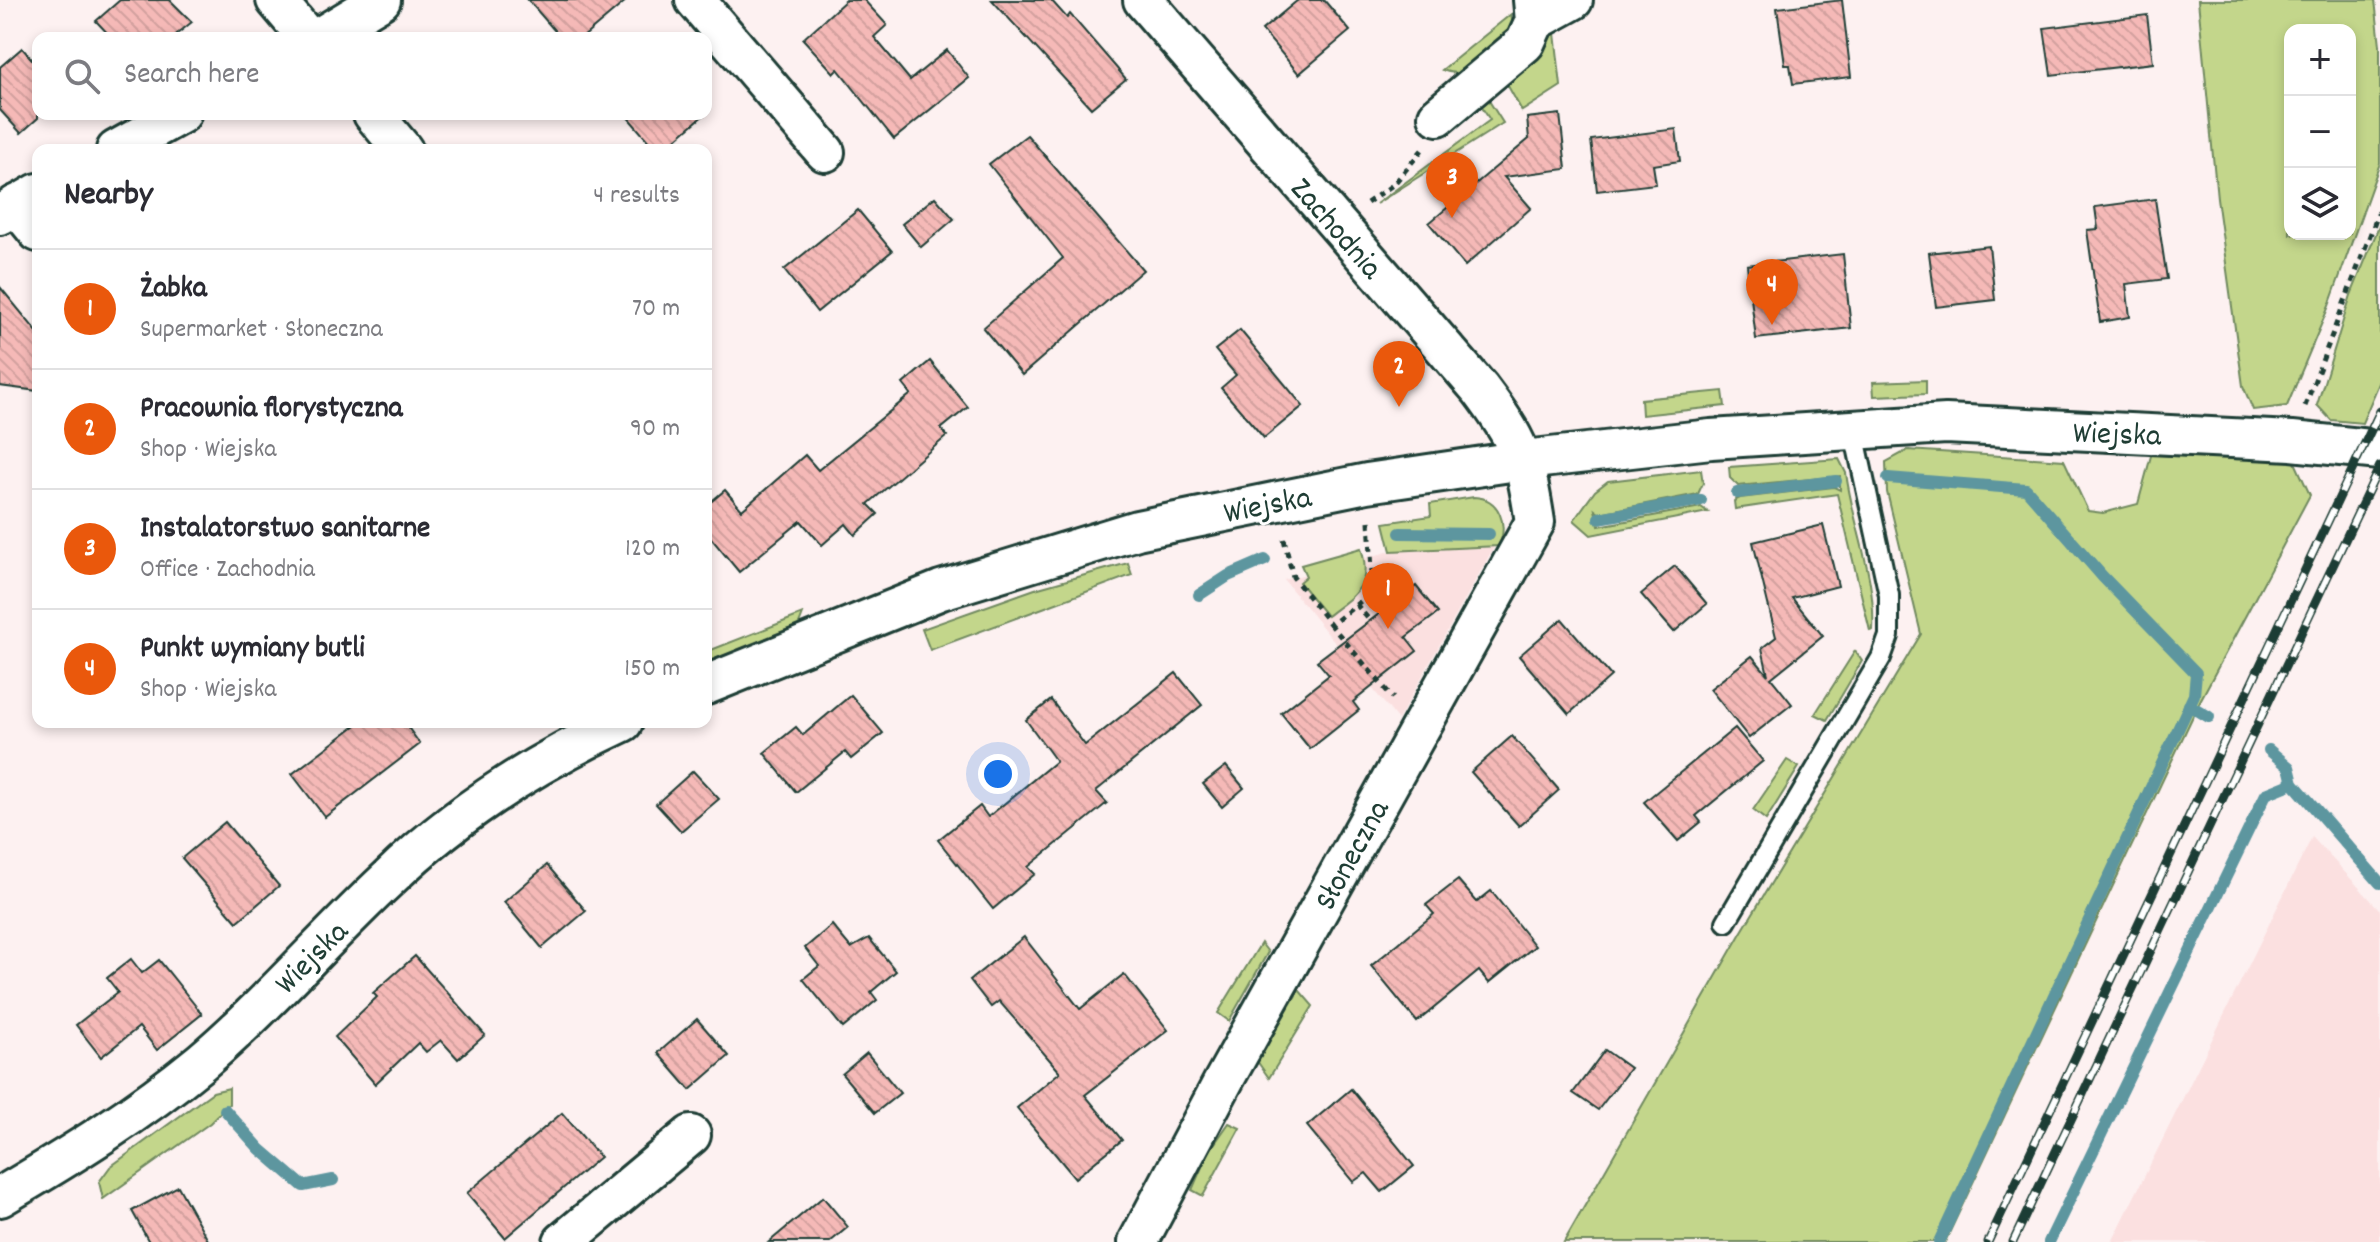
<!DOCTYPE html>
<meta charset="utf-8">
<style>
body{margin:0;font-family:Dekko,sans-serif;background:#f2f2f3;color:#2b2b33}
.controls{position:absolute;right:24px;top:24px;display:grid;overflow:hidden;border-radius:16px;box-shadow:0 4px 12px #0003}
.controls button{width:72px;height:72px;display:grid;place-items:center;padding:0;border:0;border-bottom:2px solid #e1e1e2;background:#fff;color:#2b2b33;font:40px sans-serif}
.you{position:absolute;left:998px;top:774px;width:28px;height:28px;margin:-20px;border:6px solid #fff;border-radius:50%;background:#1a73e8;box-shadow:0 0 0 12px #1a73e833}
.badge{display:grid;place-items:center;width:52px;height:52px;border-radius:50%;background:#ea580c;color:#fff;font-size:26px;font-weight:700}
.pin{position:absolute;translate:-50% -66px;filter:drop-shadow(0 2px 4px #0008)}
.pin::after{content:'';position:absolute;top:42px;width:28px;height:24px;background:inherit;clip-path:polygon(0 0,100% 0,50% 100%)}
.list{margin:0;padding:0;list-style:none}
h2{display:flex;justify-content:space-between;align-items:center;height:104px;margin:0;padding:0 32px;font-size:34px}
h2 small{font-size:26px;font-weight:400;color:#7c7c81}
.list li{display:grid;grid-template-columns:52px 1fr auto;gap:24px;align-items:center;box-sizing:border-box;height:120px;padding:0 32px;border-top:2px solid #e1e1e2}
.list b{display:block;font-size:30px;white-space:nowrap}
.list p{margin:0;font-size:26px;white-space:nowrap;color:#7c7c81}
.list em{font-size:26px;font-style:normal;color:#7c7c81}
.icon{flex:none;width:44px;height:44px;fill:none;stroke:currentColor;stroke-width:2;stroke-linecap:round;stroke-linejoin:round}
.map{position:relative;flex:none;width:2380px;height:1242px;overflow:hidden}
.search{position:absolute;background:#fff;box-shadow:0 4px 12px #0003;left:32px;top:32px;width:680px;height:88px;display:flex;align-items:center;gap:20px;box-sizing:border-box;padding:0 28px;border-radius:16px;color:#7c7c81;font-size:30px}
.panel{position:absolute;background:#fff;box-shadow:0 4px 12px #0003;left:32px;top:144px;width:680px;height:584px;border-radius:16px}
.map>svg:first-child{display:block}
.built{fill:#fbe0e0}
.green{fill:#c3d68b;stroke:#718a60;stroke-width:2;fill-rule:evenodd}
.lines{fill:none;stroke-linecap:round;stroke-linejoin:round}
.stream{stroke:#5d969f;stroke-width:12}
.building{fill:url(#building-back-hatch);stroke:#1f3d34;stroke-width:2}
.service-casing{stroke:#1f3d34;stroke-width:24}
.minor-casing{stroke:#1f3d34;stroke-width:44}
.path{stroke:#1f3d34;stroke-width:5;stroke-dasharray:6 6;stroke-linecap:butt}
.service{stroke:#fff;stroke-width:18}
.minor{stroke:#fff;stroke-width:38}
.rail-casing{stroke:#1f3d34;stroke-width:9}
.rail{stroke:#fff;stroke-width:6;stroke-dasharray:18;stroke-linecap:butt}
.labels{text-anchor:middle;stroke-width:6;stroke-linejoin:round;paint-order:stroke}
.street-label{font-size:32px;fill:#1f3d34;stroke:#fff}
</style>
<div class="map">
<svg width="2380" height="1242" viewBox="0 0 2380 1242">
<defs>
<pattern id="building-back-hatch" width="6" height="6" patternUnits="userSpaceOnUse" patternTransform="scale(2)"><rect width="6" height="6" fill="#f5b9b7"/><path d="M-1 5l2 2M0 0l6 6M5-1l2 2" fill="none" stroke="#d2a09e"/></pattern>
</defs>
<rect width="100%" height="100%" fill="#fdf1f1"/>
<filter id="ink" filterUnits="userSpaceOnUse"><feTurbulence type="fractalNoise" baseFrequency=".0125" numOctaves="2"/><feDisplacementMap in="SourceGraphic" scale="16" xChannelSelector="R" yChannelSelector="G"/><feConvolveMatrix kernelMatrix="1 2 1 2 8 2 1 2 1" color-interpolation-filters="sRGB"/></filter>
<g filter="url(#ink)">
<g class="built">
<polygon points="1494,547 1398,720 1284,580 1391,551"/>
<polygon points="2312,837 2380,910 2380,1242 2112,1242"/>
</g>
<g class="green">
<path d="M2198,0H2375L2380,45V163L2329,306L2287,406L2253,410L2243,386L2217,198ZM2290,30H2350V234H2290Z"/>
<path d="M1511,14L1515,36C1491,55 1472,82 1442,70Z"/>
<polygon points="1554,24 1561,86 1522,111 1504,79"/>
<polygon points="1486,96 1503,123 1376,204 1490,120 1479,103"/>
<polygon points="2380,224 2380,381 2362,423 2331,420 2317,405 2351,295"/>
<polygon points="1926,380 1926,394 1874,396 1873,382"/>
<polygon points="1723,391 1725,406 1642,415 1641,399"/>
<polygon points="1908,450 2064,460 2088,511 2103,513 2138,504 2152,452 2294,460 2310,495 2200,701 1945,1242 1564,1242 1741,933 1921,634 1887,492 1886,462"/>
<path d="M1839,459L1846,473C1853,526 1876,576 1873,630L1870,631L1837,494L1735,509L1734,501L1740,498L1834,487L1840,490V476L1738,486L1730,478L1729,467Z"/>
<polygon points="1701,470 1703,483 1698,494 1599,513 1595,510 1599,526 1701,507 1708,512 1591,535 1574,520 1595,491 1608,481"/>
<path d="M1474,497C1500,498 1508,524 1499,546L1391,551L1384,523L1431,516L1430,504Z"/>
<path d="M1361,548C1373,587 1355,594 1327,616L1299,582L1306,576L1301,565Z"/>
<polygon points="1128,563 1132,575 930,650 922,629 1035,589"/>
<polygon points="803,614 798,627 706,665 706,652"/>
<polygon points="1855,651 1862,661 1827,720 1815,714"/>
<polygon points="1787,760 1799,767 1766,820 1753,810"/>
<polygon points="1261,943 1268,952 1229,1021 1218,1013"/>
<polygon points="1299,990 1313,1006 1269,1078 1257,1061"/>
<polygon points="229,1088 229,1104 210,1123 103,1199 99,1182 110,1167 213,1092"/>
<polygon points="1229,1123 1240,1128 1203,1196 1192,1190 1208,1153"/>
</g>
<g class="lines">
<g class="stream">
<polyline points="1888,478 2026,489 2103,577 2196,673 2194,695 1939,1242"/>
<polyline points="1737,493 1836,481"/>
<polyline points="1599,518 1701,500"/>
<polyline points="1400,533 1489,534"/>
<polyline points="1199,595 1228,576 1265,560"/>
<polyline points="2189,705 2209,717"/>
<polyline points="2269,750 2289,767 2293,783 2380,883"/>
<polyline points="225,1110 260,1149 303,1186 333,1180"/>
<polyline points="2049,1242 2266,794 2293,783"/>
</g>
</g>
<g class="building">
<polygon points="120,0 170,0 192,22 172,38 112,38 96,21"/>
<polygon points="528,0 627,0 582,38 561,38"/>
<polygon points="846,0 864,0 887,25 874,37 910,80 947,50 969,78 894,139 838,69 834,73 803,39"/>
<polygon points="992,0 1051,0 1067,18 1070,14 1126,79 1091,108"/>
<polygon points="1298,0 1324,0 1350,31 1299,74 1262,30"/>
<polygon points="1842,0 1851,77 1793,84 1790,65 1785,65 1777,8"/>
<polygon points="2147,15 2153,63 2051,75 2044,28"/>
<polygon points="22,48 38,66 38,118 21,133 0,110 0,67"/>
<polygon points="625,114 705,114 663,150 656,150"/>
<polygon points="1560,114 1566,169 1504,177 1531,208 1465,266 1429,223 1529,139 1527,118"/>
<polygon points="1676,129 1680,161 1653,165 1656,184 1597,191 1591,140"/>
<polygon points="1027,135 1143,270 1022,375 983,328 1063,258 989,164"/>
<polygon points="935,197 954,219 921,247 902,224"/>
<polygon points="2155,199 2167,279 2126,284 2130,317 2100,322 2087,230 2098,229 2095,207"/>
<polygon points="858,210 892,251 817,312 784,270"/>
<polygon points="1989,246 1995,300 1936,307 1929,253"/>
<polygon points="1843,254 1851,328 1756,339 1747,265"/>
<polygon points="0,287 38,333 38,391 0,386"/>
<polygon points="1240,330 1303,406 1264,438 1221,388 1236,375 1215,350"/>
<polygon points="930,361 968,407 941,429 947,436 868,504 878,514 855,535 846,524 822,545 801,521 739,572 706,532 706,506 725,490 742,510 805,455 818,470 911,394 903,384"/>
<polygon points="1823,525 1838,586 1792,598 1823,636 1771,678 1792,704 1749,738 1710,689 1752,656 1768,675 1762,648 1776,637 1753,542"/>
<polygon points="1675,566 1707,604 1674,632 1641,594"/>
<polygon points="1416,586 1438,613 1406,637 1417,651 1353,702 1359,710 1310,749 1281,713 1329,675 1317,661"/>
<polygon points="1562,619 1611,676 1569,714 1519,656"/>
<polygon points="1176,673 1202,705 1096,791 1107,803 1028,867 1035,874 993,909 938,840 980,806 988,817 1056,761 1026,720 1051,700 1085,745"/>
<polygon points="851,695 883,733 851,759 845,752 796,792 764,753 796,727 803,735"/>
<polygon points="360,722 404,722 420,744 325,817 292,774"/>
<polygon points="1735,728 1763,761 1696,816 1701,822 1678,841 1644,802"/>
<polygon points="1512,736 1559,790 1519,826 1471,772"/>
<polygon points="1226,766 1244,788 1222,807 1203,784"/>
<polygon points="693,771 719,799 681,831 656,804"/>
<polygon points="225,822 279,886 237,922 182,858"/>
<polygon points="547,865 586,911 542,948 504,902"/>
<polygon points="1458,880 1477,902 1491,891 1535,946 1489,983 1479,971 1417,1022 1371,966 1434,914 1426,905"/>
<polygon points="832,925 851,948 869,938 896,971 871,992 877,1000 843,1028 803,979 819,966 805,948"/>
<polygon points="1024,937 1080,1009 1124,974 1168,1030 1085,1095 1122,1140 1075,1178 1017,1108 1060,1072 999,1001 991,1007 970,980"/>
<polygon points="415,956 485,1035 458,1059 441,1040 426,1052 418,1043 375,1084 335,1037 377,997 373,993"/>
<polygon points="131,959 142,973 159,960 202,1014 157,1050 139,1027 101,1057 76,1025 118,992 107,978"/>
<polygon points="697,1019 729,1056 690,1090 658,1053"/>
<polygon points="1605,1050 1630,1068 1598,1110 1573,1093"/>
<polygon points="867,1053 900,1093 875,1113 842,1074"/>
<polygon points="1351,1089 1414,1166 1382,1192 1366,1173 1353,1182 1307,1126"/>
<polygon points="562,1113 600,1157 505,1238 467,1193"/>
<polygon points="178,1186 209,1242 149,1242 132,1211"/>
<polygon points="823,1197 848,1227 830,1242 769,1242"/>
</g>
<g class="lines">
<defs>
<polyline id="service" points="1726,922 1881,658 1889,636 1889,595 1853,428"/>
<g id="minor">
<polyline points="276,0 308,38"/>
<polyline points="695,0 825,152"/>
<polyline points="1535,21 1573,0"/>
<polyline points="318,38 381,0"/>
<polyline points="373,114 403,150"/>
<polyline points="1438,116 1525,43 1535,21 1533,0"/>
<polyline points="116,150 181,114"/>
<polyline points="16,205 38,232"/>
<polyline points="0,215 38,193"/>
<polyline points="706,685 941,590 1137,530 1367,483 1524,460 1711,439 1946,424 2292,441 2380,450"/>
<path d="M0,1197C70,1156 138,1114 201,1062C267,1006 324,939 387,880C456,813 536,762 623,722"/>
<polyline points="563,1242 691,1135"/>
<path d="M1138,1242L1224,1080L1535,522C1525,457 1520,442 1480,389L1143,0"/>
</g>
</defs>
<use href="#service" class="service-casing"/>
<use href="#minor" class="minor-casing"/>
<g class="path">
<polyline points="1367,203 1394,184 1422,150"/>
<polyline points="2305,406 2380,209"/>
<polyline points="1369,521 1372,570 1367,596 1331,625 1393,698"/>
<polyline points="1284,539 1293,577 1331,625"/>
<polyline points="1356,604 1370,621"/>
</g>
<use href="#service" class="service"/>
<use href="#minor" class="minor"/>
<defs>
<g id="rail">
<polyline points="1988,1242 2380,411"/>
<polyline points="2013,1242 2380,466"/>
</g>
</defs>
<use href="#rail" class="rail-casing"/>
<use href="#rail" class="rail"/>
</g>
</g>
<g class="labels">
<g class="street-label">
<text transform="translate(1338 227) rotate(49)" y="11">Zachodnia</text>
<text transform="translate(2117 432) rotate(2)" y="11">Wiejska</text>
<text transform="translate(1267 503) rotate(-11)" y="11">Wiejska</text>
<text transform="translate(1350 854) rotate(-61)" y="11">Słoneczna</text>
<text transform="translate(310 956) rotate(-45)" y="11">Wiejska</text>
</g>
</g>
</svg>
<div class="controls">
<button>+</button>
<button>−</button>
<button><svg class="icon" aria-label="layers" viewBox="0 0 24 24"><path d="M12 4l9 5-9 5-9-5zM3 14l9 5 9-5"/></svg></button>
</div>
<div class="you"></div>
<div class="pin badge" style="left:1388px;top:629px">1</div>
<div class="pin badge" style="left:1399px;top:407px">2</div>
<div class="pin badge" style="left:1452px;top:218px">3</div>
<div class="pin badge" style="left:1772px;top:325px">4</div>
<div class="search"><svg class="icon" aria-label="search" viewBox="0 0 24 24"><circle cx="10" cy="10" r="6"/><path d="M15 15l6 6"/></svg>Search here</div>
<section class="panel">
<h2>Nearby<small>4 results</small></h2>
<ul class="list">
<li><span class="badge">1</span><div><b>Żabka</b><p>Supermarket · Słoneczna</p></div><em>70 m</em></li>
<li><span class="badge">2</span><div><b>Pracownia florystyczna</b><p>Shop · Wiejska</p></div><em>90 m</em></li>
<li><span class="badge">3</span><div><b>Instalatorstwo sanitarne</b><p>Office · Zachodnia</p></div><em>120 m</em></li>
<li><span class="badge">4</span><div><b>Punkt wymiany butli</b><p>Shop · Wiejska</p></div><em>150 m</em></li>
</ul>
</section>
</div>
